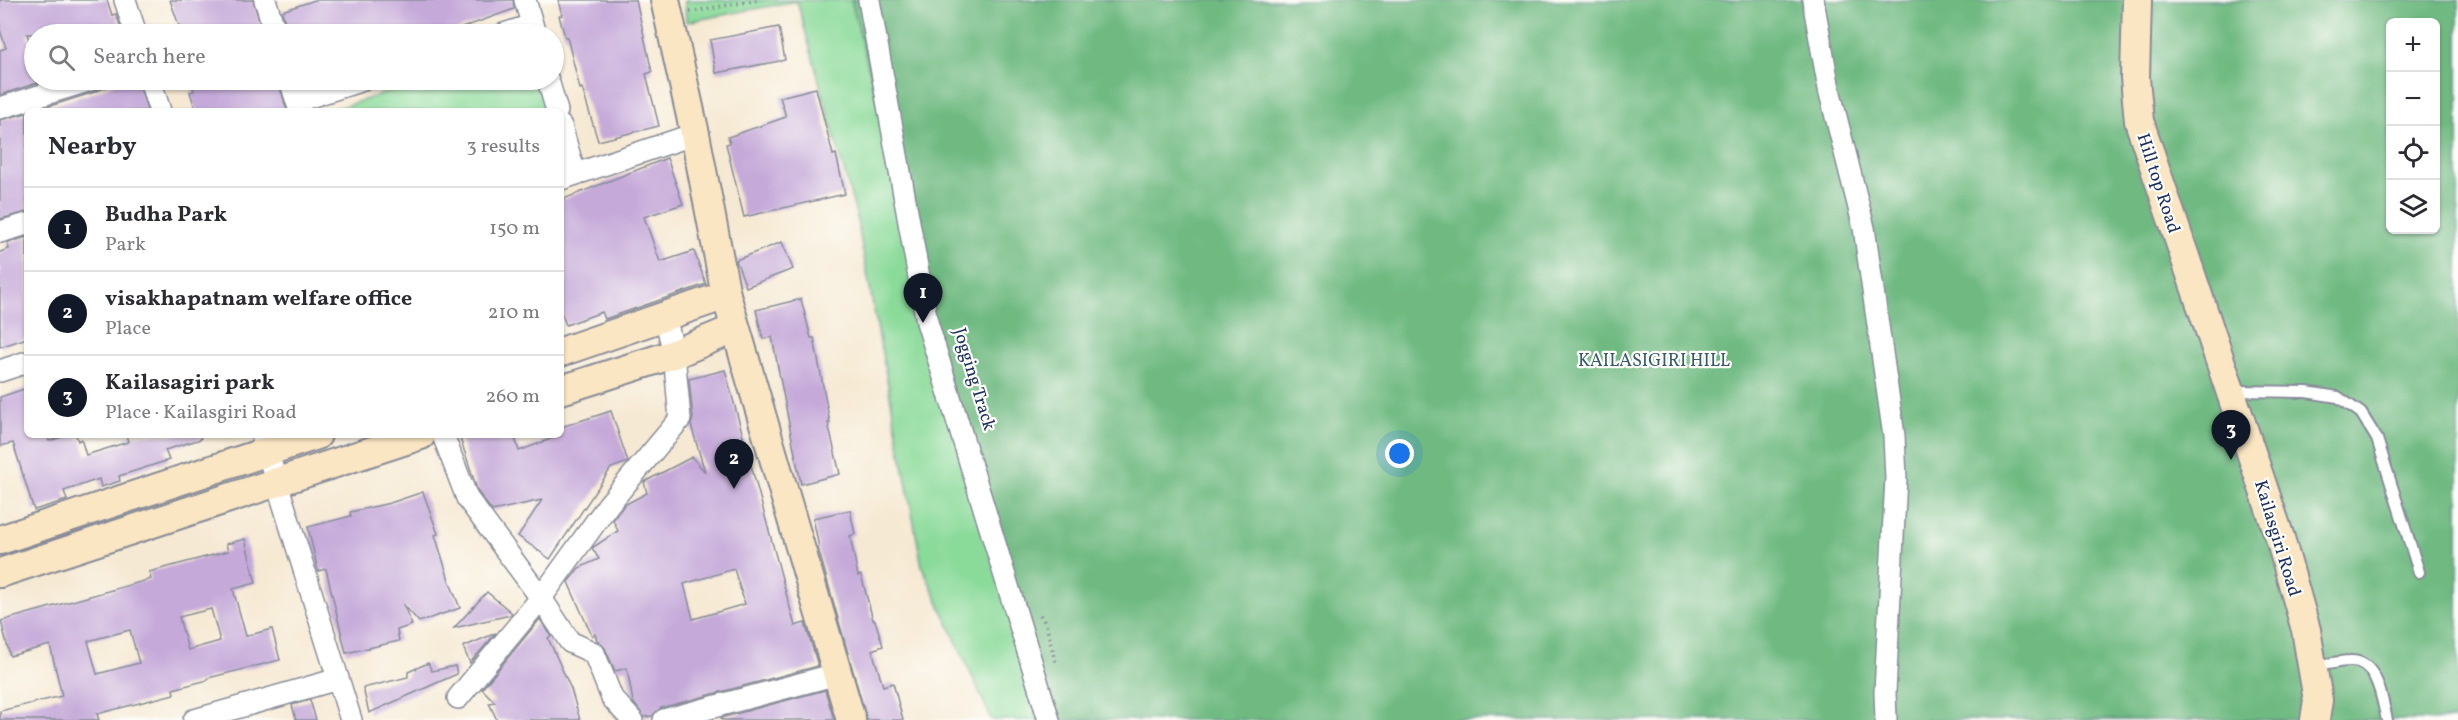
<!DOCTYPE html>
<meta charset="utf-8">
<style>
body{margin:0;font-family:Vollkorn,serif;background:#f2f2f3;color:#2b2b33}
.controls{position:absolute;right:18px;top:18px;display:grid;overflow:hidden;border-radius:9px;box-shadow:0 2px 4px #0004}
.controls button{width:54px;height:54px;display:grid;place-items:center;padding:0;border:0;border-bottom:2px solid #e1e1e2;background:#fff;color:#2b2b33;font:30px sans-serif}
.you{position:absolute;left:1400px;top:454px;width:21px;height:21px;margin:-15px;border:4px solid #fff;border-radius:50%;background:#1a73e8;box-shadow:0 0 0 9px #1a73e833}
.badge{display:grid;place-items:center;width:39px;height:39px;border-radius:50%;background:#111827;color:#fff;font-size:20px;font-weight:700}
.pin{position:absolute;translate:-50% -50px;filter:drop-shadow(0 2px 3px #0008)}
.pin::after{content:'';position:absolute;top:32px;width:21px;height:18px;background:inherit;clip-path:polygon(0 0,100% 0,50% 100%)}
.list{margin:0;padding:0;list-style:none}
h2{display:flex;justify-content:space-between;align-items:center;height:78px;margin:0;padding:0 24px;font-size:26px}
h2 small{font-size:20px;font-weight:400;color:#7c7c81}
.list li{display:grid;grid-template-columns:39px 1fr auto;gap:18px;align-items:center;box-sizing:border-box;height:84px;padding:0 24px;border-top:2px solid #e1e1e2}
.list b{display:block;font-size:22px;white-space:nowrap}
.list p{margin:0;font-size:20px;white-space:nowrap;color:#7c7c81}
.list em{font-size:20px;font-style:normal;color:#7c7c81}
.icon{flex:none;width:33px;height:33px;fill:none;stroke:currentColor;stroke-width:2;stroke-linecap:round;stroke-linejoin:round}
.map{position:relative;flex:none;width:2458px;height:720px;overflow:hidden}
.search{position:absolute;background:#fff;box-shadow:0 2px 4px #0004;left:24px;top:24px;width:540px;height:66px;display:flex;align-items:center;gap:15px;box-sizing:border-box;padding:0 21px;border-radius:33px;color:#7c7c81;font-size:22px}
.panel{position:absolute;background:#fff;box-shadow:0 2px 4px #0004;left:24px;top:108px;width:540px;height:330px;border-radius:9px}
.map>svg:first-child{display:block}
.green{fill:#8ada9a;stroke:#52847c;stroke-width:1.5}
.forest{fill:#6fba82;stroke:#457470;stroke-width:1.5;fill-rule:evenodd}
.building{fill:#c4a9d9;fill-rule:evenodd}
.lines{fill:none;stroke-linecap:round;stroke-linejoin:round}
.lane-casing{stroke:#888c98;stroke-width:14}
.street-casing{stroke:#888c98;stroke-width:24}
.secondary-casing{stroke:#888c98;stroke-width:32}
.path{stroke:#888c98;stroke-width:4;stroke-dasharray:1.5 4.5;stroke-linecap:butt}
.lane{stroke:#fff;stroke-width:10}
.street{stroke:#fff;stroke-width:21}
.secondary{stroke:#fbe6c3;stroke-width:28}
.labels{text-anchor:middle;stroke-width:4.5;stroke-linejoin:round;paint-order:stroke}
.street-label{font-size:18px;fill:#1b2f5e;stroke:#fdfcf7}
.park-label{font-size:18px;fill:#375a6d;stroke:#fdfcf7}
</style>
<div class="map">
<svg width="2458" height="720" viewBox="0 0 2458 720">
<rect width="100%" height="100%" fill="#fdfcf7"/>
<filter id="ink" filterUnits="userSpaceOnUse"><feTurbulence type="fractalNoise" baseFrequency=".0167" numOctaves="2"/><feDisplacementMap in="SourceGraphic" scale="12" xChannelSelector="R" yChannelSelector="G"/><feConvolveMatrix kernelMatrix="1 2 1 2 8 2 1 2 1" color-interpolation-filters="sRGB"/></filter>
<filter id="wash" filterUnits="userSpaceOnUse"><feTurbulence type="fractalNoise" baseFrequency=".008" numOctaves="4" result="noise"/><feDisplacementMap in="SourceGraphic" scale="24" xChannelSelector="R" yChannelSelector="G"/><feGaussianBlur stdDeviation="1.35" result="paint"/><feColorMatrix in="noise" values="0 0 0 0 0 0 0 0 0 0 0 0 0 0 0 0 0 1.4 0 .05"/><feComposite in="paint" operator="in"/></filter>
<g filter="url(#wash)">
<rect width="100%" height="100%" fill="#f6e9d3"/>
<g class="green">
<polygon points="685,0 1040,0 1088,720 992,720 922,566 856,214 797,1 686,22"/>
<polygon points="426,80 541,80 551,111 329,111"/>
</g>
<path class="forest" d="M851,0H2458V720H1037ZM2390,22H2436V230H2390Z"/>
<g id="blocks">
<g class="building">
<polygon points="0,0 107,0 112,15 116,14 123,34 27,34 34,56 34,80 43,81 0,95 0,50 6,48 0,30"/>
<polygon points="170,0 253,0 263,34 182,34"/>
<polygon points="315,0 513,0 514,9 445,34 288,34 282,11"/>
<polygon points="558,0 636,0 652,72 646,74 659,126 598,141 582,88 580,89 567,37 565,37 559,16 562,15"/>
<polygon points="779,27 785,60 716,73 710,40"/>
<polygon points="112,80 138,80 147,111 34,111 95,92 114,84"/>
<polygon points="191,80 278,80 287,111 196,111 190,92 194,91"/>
<polygon points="816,88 833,155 836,154 845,194 744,217 726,144 730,143 728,137 786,117 780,97"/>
<polygon points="27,113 27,212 0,219 0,120"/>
<polygon points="667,158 683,204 644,217 660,262 694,251 706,284 605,319 602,312 566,325 561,312 561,200"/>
<polygon points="27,237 27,338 0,347 0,252 9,249 7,243"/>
<polygon points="782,242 793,269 746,287 736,260"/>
<polygon points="801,299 811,338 814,338 830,423 828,423 840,474 801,484 772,337 763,339 756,310"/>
<path d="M725,370L795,626L805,623L818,666L661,708L652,716L644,717L633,702L627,668L615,671L605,648L597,640L595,634L592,636L568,582L579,568L599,559L592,548L618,531L613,520L624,505L647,493L644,482L692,457L705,472L691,425L693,418L689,379ZM734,569L745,604L693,619L684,584Z"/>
<polygon points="27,388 27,435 47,435 49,441 68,435 76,435 78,441 81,439 86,455 128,442 126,435 200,435 201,439 165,450 169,460 119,476 120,481 101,487 99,479 64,491 67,500 34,510 13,443 0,446 0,397"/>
<polygon points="611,411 628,462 611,468 550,559 518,536 542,500 492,511 478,492 459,435 514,435 519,451 561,435 561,427"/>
<polygon points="423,492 438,534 435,535 449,580 460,608 419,622 403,604 412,625 397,630 399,641 346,653 326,569 318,571 308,527 351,516 350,512 390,503"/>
<polygon points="850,510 855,534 850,536 858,576 861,575 873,620 875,620 883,646 872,650 883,686 893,683 903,720 867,720 818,548 819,547 813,518"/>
<path d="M245,539L256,583L233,589L246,636L272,629L280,660L208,678V680L173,689L174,694L97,714L99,720H0V711L62,696L50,645L10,656L1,621L151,579L149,572L228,551L226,544ZM211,609L220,641L188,650L179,617ZM130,630L139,663L97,674L88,641Z"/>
<polygon points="487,592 512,613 510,615 454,628"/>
<polygon points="540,619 551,636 548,638 571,689 580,720 497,720 489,703 495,702 482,689"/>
<polygon points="496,633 470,663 463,647"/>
<polygon points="428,663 432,671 455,666 457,674 369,713 363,688 408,677 408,672"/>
<polygon points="825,690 834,720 722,720 721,718"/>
<polygon points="310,700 316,720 296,720 292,705"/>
</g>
</g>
</g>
<g filter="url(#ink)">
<use href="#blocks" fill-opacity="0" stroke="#888c98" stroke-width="1.5"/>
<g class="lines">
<defs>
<g id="lane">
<polyline points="2233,391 2306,392 2338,397 2361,413 2377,439 2419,572"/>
<path d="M2312,667C2325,665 2338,661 2350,661C2378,660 2382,700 2387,720"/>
</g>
<g id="street">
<polyline points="125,0 136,34"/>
<polyline points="265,0 276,34"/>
<polyline points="525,0 535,34"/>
<polyline points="869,0 927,322 1049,720"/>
<polyline points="1813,0 1829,89 1864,228 1894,436 1896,478 1885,692 1886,720"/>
<polyline points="504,34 532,25"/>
<polyline points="150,80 160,111"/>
<polyline points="290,80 300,111"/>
<polyline points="548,80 557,111"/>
<polyline points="297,101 363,80"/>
<polyline points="0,108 91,80"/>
<polyline points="561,126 575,174"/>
<polyline points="561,179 695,134"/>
<polyline points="0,232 27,224"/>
<polyline points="0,371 27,362"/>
<polyline points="262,435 351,720"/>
<polyline points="443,435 467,498 541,598 570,642 594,653 612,698 632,720"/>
<polyline points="458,698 541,598 608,505 680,419 674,354 665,316"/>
<polyline points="194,720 338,679"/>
<polyline points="664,720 837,674"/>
</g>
<g id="secondary">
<polyline points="665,0 695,134 726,295 851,720"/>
<polyline points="2137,0 2135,78 2139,121 2280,538 2306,630 2318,700 2315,720"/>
<polyline points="561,352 726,295"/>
<polyline points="561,390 674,354 734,329"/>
<polyline points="0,540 317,435"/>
<polyline points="0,573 421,435"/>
</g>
</defs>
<use href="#lane" class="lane-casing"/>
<use href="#street" class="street-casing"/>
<use href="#secondary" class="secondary-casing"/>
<g class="path">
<polyline points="690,12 757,0"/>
<polyline points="1040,615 1046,624 1056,664"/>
</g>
<use href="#lane" class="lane"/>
<use href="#street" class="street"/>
<use href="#secondary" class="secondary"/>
</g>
</g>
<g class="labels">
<g class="street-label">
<text transform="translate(2159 183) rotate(72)" y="6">Hill top Road</text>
<text transform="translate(975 379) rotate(73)" y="6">Jogging Track</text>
<text transform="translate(2278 538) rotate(73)" y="6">Kailasgiri Road</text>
</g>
<g class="park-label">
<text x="1654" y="366">KAILASIGIRI HILL</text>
</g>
</g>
</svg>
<div class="controls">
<button>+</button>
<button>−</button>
<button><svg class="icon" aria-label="locate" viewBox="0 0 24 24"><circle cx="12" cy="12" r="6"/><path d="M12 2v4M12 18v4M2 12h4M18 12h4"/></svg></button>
<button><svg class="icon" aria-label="layers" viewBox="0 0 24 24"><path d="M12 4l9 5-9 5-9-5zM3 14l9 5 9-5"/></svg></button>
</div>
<div class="you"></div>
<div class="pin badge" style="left:923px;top:323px">1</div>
<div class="pin badge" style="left:734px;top:489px">2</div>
<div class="pin badge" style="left:2231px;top:460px">3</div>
<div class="search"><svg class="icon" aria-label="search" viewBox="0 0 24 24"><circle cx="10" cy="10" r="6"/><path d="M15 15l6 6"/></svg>Search here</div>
<section class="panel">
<h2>Nearby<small>3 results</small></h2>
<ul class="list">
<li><span class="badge">1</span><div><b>Budha Park</b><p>Park</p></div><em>150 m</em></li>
<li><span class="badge">2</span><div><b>visakhapatnam welfare office</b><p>Place</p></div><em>210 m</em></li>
<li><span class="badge">3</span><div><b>Kailasagiri park</b><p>Place · Kailasgiri Road</p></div><em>260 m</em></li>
</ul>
</section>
</div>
